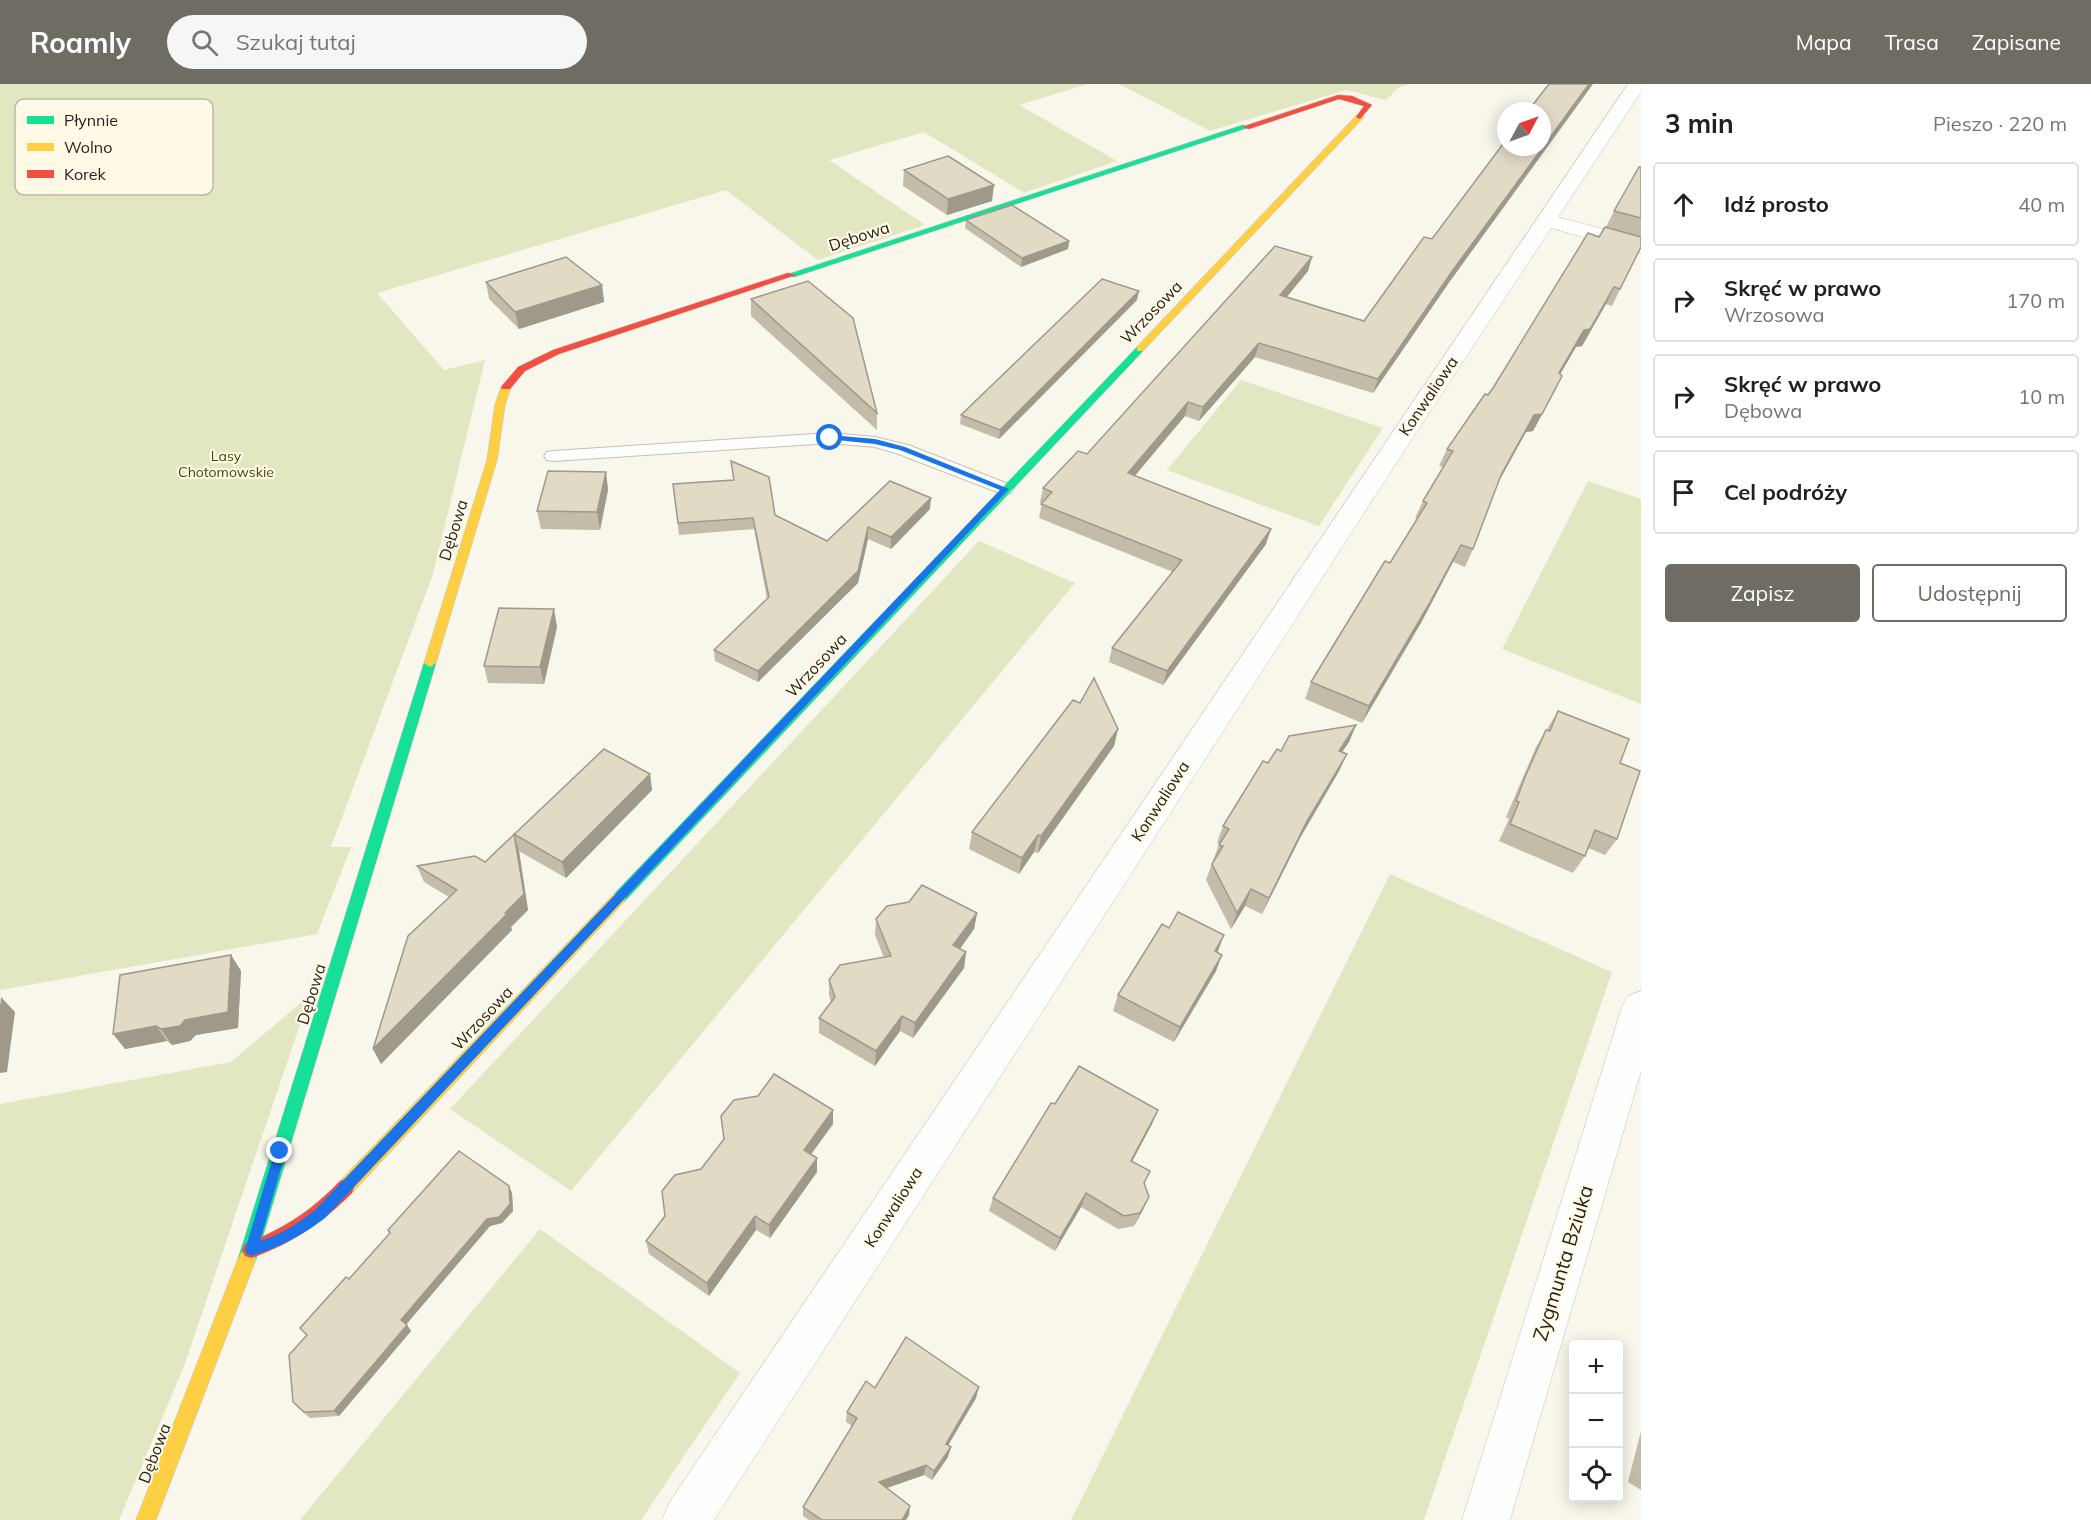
<!DOCTYPE html>
<html lang="pl">
<meta charset="utf-8">
<style>
body{margin:0;font-family:Mulish,sans-serif;background:#f6f6f6;color:#202124}
.controls{position:absolute;right:18px;bottom:18px;display:grid;overflow:hidden;border-radius:6px;box-shadow:0 3px 15px #0003}
.controls button{width:54px;height:54px;display:grid;place-items:center;padding:0;border:0;border-bottom:2px solid #e0e0e0;background:#fff;color:#202124;font:30px sans-serif}
.compass{position:absolute;left:1497px;top:18px;width:54px;height:54px;border-radius:50%;background:#fff;box-shadow:0 3px 15px #0003;rotate:49deg}
.stop{position:absolute;width:18px;height:18px;margin:-14px;border:4px solid #1a73e8;border-radius:50%;background:#fff}
.stop.end{background:#1a73e8;border-color:#fff;box-shadow:0 2px 6px #0008}
.list{margin:0;padding:0;list-style:none}
h2{display:flex;justify-content:space-between;align-items:center;height:78px;margin:0;padding:0 24px;font-size:26px}
h2 small{font-size:20px;font-weight:400;color:#757577}
.list li{display:grid;grid-template-columns:39px 1fr auto;gap:18px;align-items:center;box-sizing:border-box;height:84px;margin:0 12px 12px;padding:0 12px;border:2px solid #e0e0e0;border-radius:6px}
.list b{display:block;font-size:22px;white-space:nowrap}
.list p{margin:0;font-size:20px;white-space:nowrap;color:#757577}
.list em{font-size:20px;font-style:normal;color:#757577}
.actions{display:flex;gap:12px;padding:18px 24px}
.actions a{flex:1;padding:14px 0;border:2px solid #6f6c63;border-radius:6px;text-align:center;font-size:21px;color:#6f6c63}
.actions .main{background:#6f6c63;color:#fff}
.icon{flex:none;width:33px;height:33px;fill:none;stroke:currentColor;stroke-width:2;stroke-linecap:round;stroke-linejoin:round}
.map{position:relative;flex:none;width:1641px;height:1436px;overflow:hidden}
header{display:flex;align-items:center;gap:36px;box-sizing:border-box;height:84px;padding:0 30px;background:#6f6c63;color:#fff}
header strong{font-size:28px}
nav{display:flex;gap:33px;margin-inline-start:auto;font-size:21px}
.search{width:420px;height:54px;background:#f6f6f6;display:flex;align-items:center;gap:15px;box-sizing:border-box;padding:0 21px;border-radius:33px;color:#757577;font-size:22px}
main{display:flex}
aside{flex:1;background:#fff}
.map>svg:first-child{display:block}
.green{fill:#e2e7c1}
.lines{fill:none;stroke-linecap:round;stroke-linejoin:round}
.lane-casing{stroke:#c3c0b7;stroke-width:2}
.street-casing{stroke:#c3c0b7;stroke-width:1}
.fast-casing{stroke:#c3c0b7;stroke-width:1}
.slow-casing{stroke:#c3c0b7;stroke-width:1}
.jam-casing{stroke:#c3c0b7;stroke-width:1}
.lane{fill:#fefefc;fill-rule:evenodd}
.street{fill:#fefefc;fill-rule:evenodd}
.fast{fill:#16e098;fill-rule:evenodd}
.slow{fill:#ffcf43;fill-rule:evenodd}
.jam{fill:#f24e42;fill-rule:evenodd}
.wall{fill:#c2bca9}
.shaded-wall{fill:#9e998a}
.building{fill:#e1dbc5;stroke:#9e998a;stroke-width:1.5}
.route{fill:#1a73e8}
.labels{text-anchor:middle;stroke-width:4.5;stroke-linejoin:round;paint-order:stroke}
.far-park-label{font-size:14px;fill:#424903;stroke:#fff9e6}
.street-label{font-size:16px;fill:#242119;stroke:#fff9e6}
.near-street-label{font-size:20px;fill:#242119;stroke:#fff9e6}
.key{fill:#fff9e6;stroke:#bdb8a8;stroke-width:1.5}
.key-label{font-size:16px;fill:#242119}
</style>
<header>
<strong>Roamly</strong>
<div class="search"><svg class="icon" aria-label="search" viewBox="0 0 24 24"><circle cx="10" cy="10" r="6"/><path d="M15 15l6 6"/></svg>Szukaj tutaj</div>
<nav><a>Mapa</a><a>Trasa</a><a>Zapisane</a></nav>
</header>
<main>
<div class="map">
<svg width="1641" height="1436" viewBox="0 0 1641 1436">
<rect width="100%" height="100%" fill="#f9f6ec"/>
<g class="green">
<polygon points="0,0 1088,0 1019,21 1117,77 1024,109 924,48 829,76 925,141 818,176 726,106 377,209 444,286 485,276 433,490 331,763 351,763 317,850 0,906"/>
<polygon points="1119,0 1410,0 1399,3 1386,16 1346,6 1210,47"/>
<polygon points="1241,296 1383,344 1319,442 1167,386"/>
<polygon points="1588,397 1641,415 1641,620 1502,565"/>
<polygon points="979,457 1075,499 571,1107 450,1025"/>
<polygon points="1390,790 1612,888 1424,1436 1071,1436"/>
<polygon points="310,911 184,1282 119,1436 0,1436 0,1020 231,978"/>
<polygon points="540,1145 740,1289 641,1436 300,1436"/>
</g>
<g class="lines">
<defs>
<polygon id="lane" points="830,349 875,353 908,361 1011,401 1014,405 1011,409 1005,411 896,369 875,363 830,359 553,377 547,376 544,372 547,368 553,367"/>
<g id="street">
<polygon points="1628,0 1641,0 1641,8 1558,133 1641,155 1641,169 1551,144 1397,378 714,1436 662,1436 669,1419"/>
<polygon points="1641,907 1641,987 1510,1436 1462,1436 1622,923 1628,912"/>
</g>
<g id="fast">
<polygon points="1243,41 1250,43 794,193 786,191"/>
<polygon points="1140,262 1143,263 1143,267 624,818 619,820 614,818 612,814 614,810 1137,263"/>
<polygon points="430,575 436,579 256,1175 253,1181 247,1184 241,1181 238,1175 424,579"/>
</g>
<g id="slow">
<polygon points="1357,31 1364,33 1143,267 1137,267 1137,263"/>
<polygon points="506,300 511,303 505,321 497,376 436,579 430,583 424,579 487,376 495,321 501,303"/>
<polygon points="619,808 624,810 626,814 624,818 352,1109 346,1111 340,1109 338,1103 340,1097 614,810"/>
<polygon points="247,1166 253,1169 256,1175 156,1436 136,1436 238,1175 241,1169"/>
</g>
<g id="jam">
<polygon points="1338,11 1352,12 1372,21 1360,35 1356,33 1364,22 1339,15 1249,45 1242,43"/>
<polygon points="788,189 796,191 559,270 525,287 510,305 502,305 501,303 518,283 553,266"/>
<path d="M346,1095L352,1097L354,1103L352,1109C322,1139 291,1160 251,1174L245,1172L242,1166L245,1160C285,1144 310,1128 340,1097Z"/>
</g>
</defs>
<use href="#lane" class="lane-casing"/>
<use href="#street" class="street-casing"/>
<use href="#fast" class="fast-casing"/>
<use href="#slow" class="slow-casing"/>
<use href="#jam" class="jam-casing"/>
<use href="#lane" class="lane"/>
<use href="#street" class="street"/>
<use href="#fast" class="fast"/>
<use href="#slow" class="slow"/>
<use href="#jam" class="jam"/>
</g>
<g class="wall">
<polygon points="1641,83 1641,163 1612,222 1606,220 1582,262 1576,263 1560,290 1562,292 1554,309 1533,347 1526,348 1498,399 1473,465 1465,483 1453,478 1422,537 1362,639 1305,615 1311,598 1390,479 1417,435 1415,434 1423,417 1443,383 1439,382 1447,365 1488,311 1606,143 1614,127"/>
<polygon points="904,86 992,117 947,131 903,102"/>
<polygon points="966,136 1069,157 1068,165 1021,183 965,144"/>
<polygon points="1312,173 1308,187 1286,213 1364,237 1448,200 1373,309 1255,273 1199,337 1185,332 1135,392 1266,460 1163,601 1109,578 1112,564 1173,488 1039,434 1042,419 1040,418 1043,404 1087,370"/>
<polygon points="486,198 602,201 604,218 519,245 489,215"/>
<polygon points="751,215 877,329 877,346 751,232"/>
<polygon points="1137,216 999,355 960,340 961,331"/>
<polygon points="731,377 775,431 827,457 930,425 891,465 868,455 858,499 758,598 715,577 714,566 767,515 754,445 679,451 673,400 733,396"/>
<polygon points="606,388 608,406 600,446 541,445 537,427"/>
<polygon points="557,543 544,600 488,599 484,582"/>
<polygon points="1558,627 1620,679 1617,755 1605,771 1588,764 1585,772 1573,789 1499,757 1509,735 1506,733 1536,663"/>
<polygon points="1356,641 1349,658 1342,668 1347,670 1339,687 1300,754 1262,830 1245,822 1231,845 1206,796 1219,760 1217,759 1223,742 1268,679 1281,667"/>
<polygon points="1118,645 1114,662 1038,769 1034,768 1019,790 969,765 972,748"/>
<polygon points="604,665 650,690 652,706 566,794 519,767 528,826 511,843 512,846 381,980 373,965 449,813 424,798 417,782 485,778"/>
<polygon points="977,829 974,845 960,865 966,868 964,884 913,954 900,947 875,982 819,949 819,934 831,918 829,911 829,896 884,874 875,851 876,835"/>
<polygon points="1217,868 1216,887 1174,958 1113,927 1118,911"/>
<polygon points="231,871 241,887 238,944 196,951 190,957 172,961 167,957 125,965"/>
<polygon points="833,1026 833,1040 811,1070 817,1088 770,1154 756,1146 709,1212 649,1170 646,1157 701,1085"/>
<polygon points="1152,1040 1132,1077 1145,1100 1149,1113 1134,1142 1118,1145 1081,1123 1055,1167 989,1127 993,1114"/>
<polygon points="512,1109 513,1127 502,1139 490,1142 406,1240 411,1247 339,1332 310,1334 298,1324 293,1318 307,1251 300,1244 349,1195"/>
<polygon points="875,1304 976,1314 948,1361 948,1373 932,1396 924,1391 887,1404 909,1431 906,1436 809,1436 803,1432 803,1423 852,1342 846,1338 847,1328"/>
<polygon points="1641,1347 1641,1406 1628,1398"/>
</g>
<g class="shaded-wall">
<polygon points="1589,0 1593,0 1448,200 1373,309 1378,295 1453,186"/>
<polygon points="994,101 992,117 947,131 948,115"/>
<polygon points="1069,157 1068,165 1021,183 1022,174"/>
<polygon points="1312,173 1308,187 1277,225 1280,211"/>
<polygon points="602,201 604,218 519,245 515,228"/>
<polygon points="1614,203 1606,220 1582,262 1576,263 1551,306 1559,289 1584,246"/>
<polygon points="1139,207 1137,216 999,355 1000,346"/>
<polygon points="1259,259 1255,273 1199,337 1203,323"/>
<polygon points="1562,292 1533,347 1526,348 1493,408 1501,391 1534,331"/>
<polygon points="1188,318 1185,332 1125,403 1128,389"/>
<polygon points="606,388 608,406 600,446 597,428"/>
<polygon points="931,414 930,425 891,465 891,453"/>
<polygon points="868,443 868,455 858,499 758,598 758,587"/>
<polygon points="1271,445 1266,460 1163,601 1167,587"/>
<polygon points="1461,461 1453,478 1422,537 1362,639 1369,622"/>
<polygon points="554,525 557,543 544,600 540,583"/>
<polygon points="1356,641 1349,658 1331,684 1339,667"/>
<polygon points="1118,645 1114,662 1038,769 1041,752"/>
<polygon points="1347,670 1339,687 1300,754 1262,830 1269,814 1307,737"/>
<polygon points="650,690 652,706 566,794 562,778"/>
<polygon points="514,750 519,767 528,826 511,843 512,846 381,980 373,965 505,829"/>
<polygon points="1038,751 1034,768 1019,790 1022,774"/>
<polygon points="1251,805 1245,822 1231,845 1237,829"/>
<polygon points="977,829 974,845 951,877 953,861"/>
<polygon points="1224,851 1218,867 1208,882 1215,867"/>
<polygon points="966,868 964,884 913,954 915,939"/>
<polygon points="231,871 241,887 238,944 196,951 190,957 172,961 161,945"/>
<polygon points="1222,871 1216,887 1174,958 1180,943"/>
<polygon points="1,913 15,928 7,988 0,989 0,923"/>
<polygon points="902,932 900,947 875,982 876,967"/>
<polygon points="156,942 167,957 125,965 113,950"/>
<polygon points="833,1026 833,1040 804,1080 804,1066"/>
<polygon points="1158,1026 1152,1040 1125,1091 1131,1077"/>
<polygon points="817,1074 817,1088 770,1154 769,1141"/>
<polygon points="509,1102 512,1109 513,1127 502,1139 490,1142 405,1242 401,1236"/>
<polygon points="1086,1109 1081,1123 1055,1167 1060,1154"/>
<polygon points="1149,1113 1143,1126 1134,1142 1140,1129"/>
<polygon points="755,1132 756,1146 709,1212 707,1199"/>
<polygon points="407,1241 411,1247 339,1332 334,1327"/>
<polygon points="979,1303 976,1314 943,1370 946,1360"/>
<polygon points="951,1363 948,1373 932,1396 934,1387"/>
<polygon points="926,1381 924,1391 878,1407 879,1398"/>
<polygon points="910,1422 909,1431 906,1436 902,1436"/>
</g>
<g class="building">
<polygon points="1549,0 1589,0 1453,186 1378,295 1259,259 1203,323 1188,318 1128,389 1271,445 1167,587 1112,564 1182,476 1041,420 1052,408 1043,404 1078,367 1087,370 1275,162 1312,173 1280,211 1364,237 1424,153 1432,155 1506,56 1506,63 1542,63 1542,27 1528,27"/>
<polygon points="948,72 994,101 948,115 904,86"/>
<polygon points="1639,83 1641,83 1641,134 1614,127"/>
<polygon points="1012,121 1069,157 1022,174 966,136"/>
<polygon points="1605,143 1641,153 1641,163 1620,205 1614,203 1590,245 1584,246 1559,289 1562,292 1542,330 1534,331 1501,391 1473,465 1461,461 1429,520 1369,622 1311,598 1385,477 1390,479 1427,419 1423,417 1453,367 1447,365 1485,310 1488,311 1493,304 1588,149 1599,153"/>
<polygon points="566,173 602,201 515,228 486,198"/>
<polygon points="1102,195 1139,207 1000,346 961,331"/>
<polygon points="808,197 853,234 877,329 751,215"/>
<polygon points="731,377 769,393 775,431 827,457 890,397 931,414 891,453 868,443 858,487 758,587 714,566 769,513 753,434 678,439 673,400 734,396"/>
<polygon points="548,387 606,388 597,428 537,427"/>
<polygon points="499,524 554,525 540,583 484,582"/>
<polygon points="1094,594 1118,645 1041,752 1038,751 1022,774 972,748 1073,616 1080,619"/>
<polygon points="1558,627 1629,655 1620,679 1640,687 1617,755 1595,746 1585,772 1510,740 1519,718 1516,717 1525,693 1546,646 1550,647"/>
<polygon points="1356,641 1339,667 1347,670 1307,737 1269,814 1251,805 1237,829 1212,780 1223,762 1219,761 1229,745 1223,742 1263,677 1268,679 1277,665 1281,667 1289,652"/>
<polygon points="604,665 650,690 562,778 514,750 524,810 505,829 507,830 373,965 408,852 457,806 417,782 475,772 485,778"/>
<polygon points="922,801 977,829 953,861 966,868 915,939 902,932 876,967 819,934 835,913 829,896 840,881 891,872 876,835 887,822 909,818"/>
<polygon points="1178,828 1224,851 1215,867 1222,871 1180,943 1118,911 1162,840 1169,844"/>
<polygon points="231,871 228,928 185,936 180,942 161,945 156,942 113,950 120,891"/>
<polygon points="1079,982 1158,1026 1131,1077 1150,1087 1144,1099 1149,1113 1140,1129 1124,1132 1086,1109 1060,1154 993,1114 1051,1019 1055,1020"/>
<polygon points="774,990 833,1026 804,1066 817,1074 769,1141 755,1132 707,1199 646,1157 665,1132 662,1107 675,1091 701,1085 724,1055 721,1032 734,1016 758,1012"/>
<polygon points="459,1067 509,1102 510,1120 499,1133 487,1135 401,1236 407,1241 334,1327 304,1328 293,1318 289,1271 307,1251 300,1244 346,1193 349,1195 390,1149 388,1146"/>
<polygon points="906,1253 979,1303 946,1360 951,1363 934,1387 926,1381 879,1398 910,1422 902,1436 822,1436 803,1423 857,1334 847,1328 866,1297 875,1304"/>
</g>
<path class="route" d="M830,351L875,355L905,363L1009,405L325,1134C301,1152 280,1163 251,1172L247,1170L245,1166L276,1063L280,1062L286,1067L260,1157C282,1150 298,1140 316,1125L1000,406L900,366L875,360L827,355V352Z"/>
<g class="labels">
<g class="far-park-label">
<text x="226" y="377">Lasy<tspan x="226" dy="16">Chotomowskie</tspan></text>
</g>
<g class="street-label">
<text transform="translate(859 152) rotate(-18)" y="6">Dębowa</text>
<text transform="translate(1151 228) rotate(-46)" y="6">Wrzosowa</text>
<text transform="translate(1428 312) rotate(-56)" y="6">Konwaliowa</text>
<text transform="translate(453 446) rotate(-73)" y="6">Dębowa</text>
<text transform="translate(816 581) rotate(-47)" y="6">Wrzosowa</text>
<text transform="translate(1160 717) rotate(-57)" y="6">Konwaliowa</text>
<text transform="translate(311 910) rotate(-73)" y="6">Dębowa</text>
<text transform="translate(482 934) rotate(-47)" y="6">Wrzosowa</text>
<text transform="translate(893 1123) rotate(-57)" y="6">Konwaliowa</text>
<text transform="translate(154 1369) rotate(-69)" y="6">Dębowa</text>
</g>
<g class="near-street-label">
<text transform="translate(1563 1179) rotate(-73)" y="7">Zygmunta Bziuka</text>
</g>
</g>
<rect x="15" y="15" width="198" height="96" rx="9" class="key"/>
<rect x="27" y="32" width="27" height="8" fill="#16e098"/>
<rect x="27" y="59" width="27" height="8" fill="#ffcf43"/>
<rect x="27" y="86" width="27" height="8" fill="#f24e42"/>
<g class="key-label">
<text x="64" y="42">Płynnie</text>
<text x="64" y="69">Wolno</text>
<text x="64" y="96">Korek</text>
</g>
</svg>
<div class="controls">
<button>+</button>
<button>−</button>
<button><svg class="icon" aria-label="locate" viewBox="0 0 24 24"><circle cx="12" cy="12" r="6"/><path d="M12 2v4M12 18v4M2 12h4M18 12h4"/></svg></button>
</div>
<svg class="compass" viewBox="-18 -18 36 36"><path d="M0-13l5 13h-10z" fill="#e53935"/><path d="M0 13l5-13h-10z" fill="#757577"/></svg>
<div class="stop" style="left:830px;top:354px"></div>
<div class="stop end" style="left:280px;top:1067px"></div>
</div>
<aside>
<h2>3 min<small>Pieszo · 220 m</small></h2>
<ul class="list">
<li><svg class="icon" aria-label="ahead" viewBox="0 0 24 24"><path d="M12 20V5M6 11l6-6 6 6"/></svg><div><b>Idź prosto</b></div><em>40 m</em></li>
<li><svg class="icon" aria-label="right" viewBox="0 0 24 24"><path d="M7 20v-9h11M14 6l5 5-5 5"/></svg><div><b>Skręć w prawo</b><p>Wrzosowa</p></div><em>170 m</em></li>
<li><svg class="icon" aria-label="right" viewBox="0 0 24 24"><path d="M7 20v-9h11M14 6l5 5-5 5"/></svg><div><b>Skręć w prawo</b><p>Dębowa</p></div><em>10 m</em></li>
<li><svg class="icon" aria-label="arrive" viewBox="0 0 24 24"><path d="M6 21V4h12l-3 4 3 4H6"/></svg><div><b>Cel podróży</b></div></li>
</ul>
<div class="actions"><a class="main">Zapisz</a><a>Udostępnij</a></div>
</aside>
</main>
